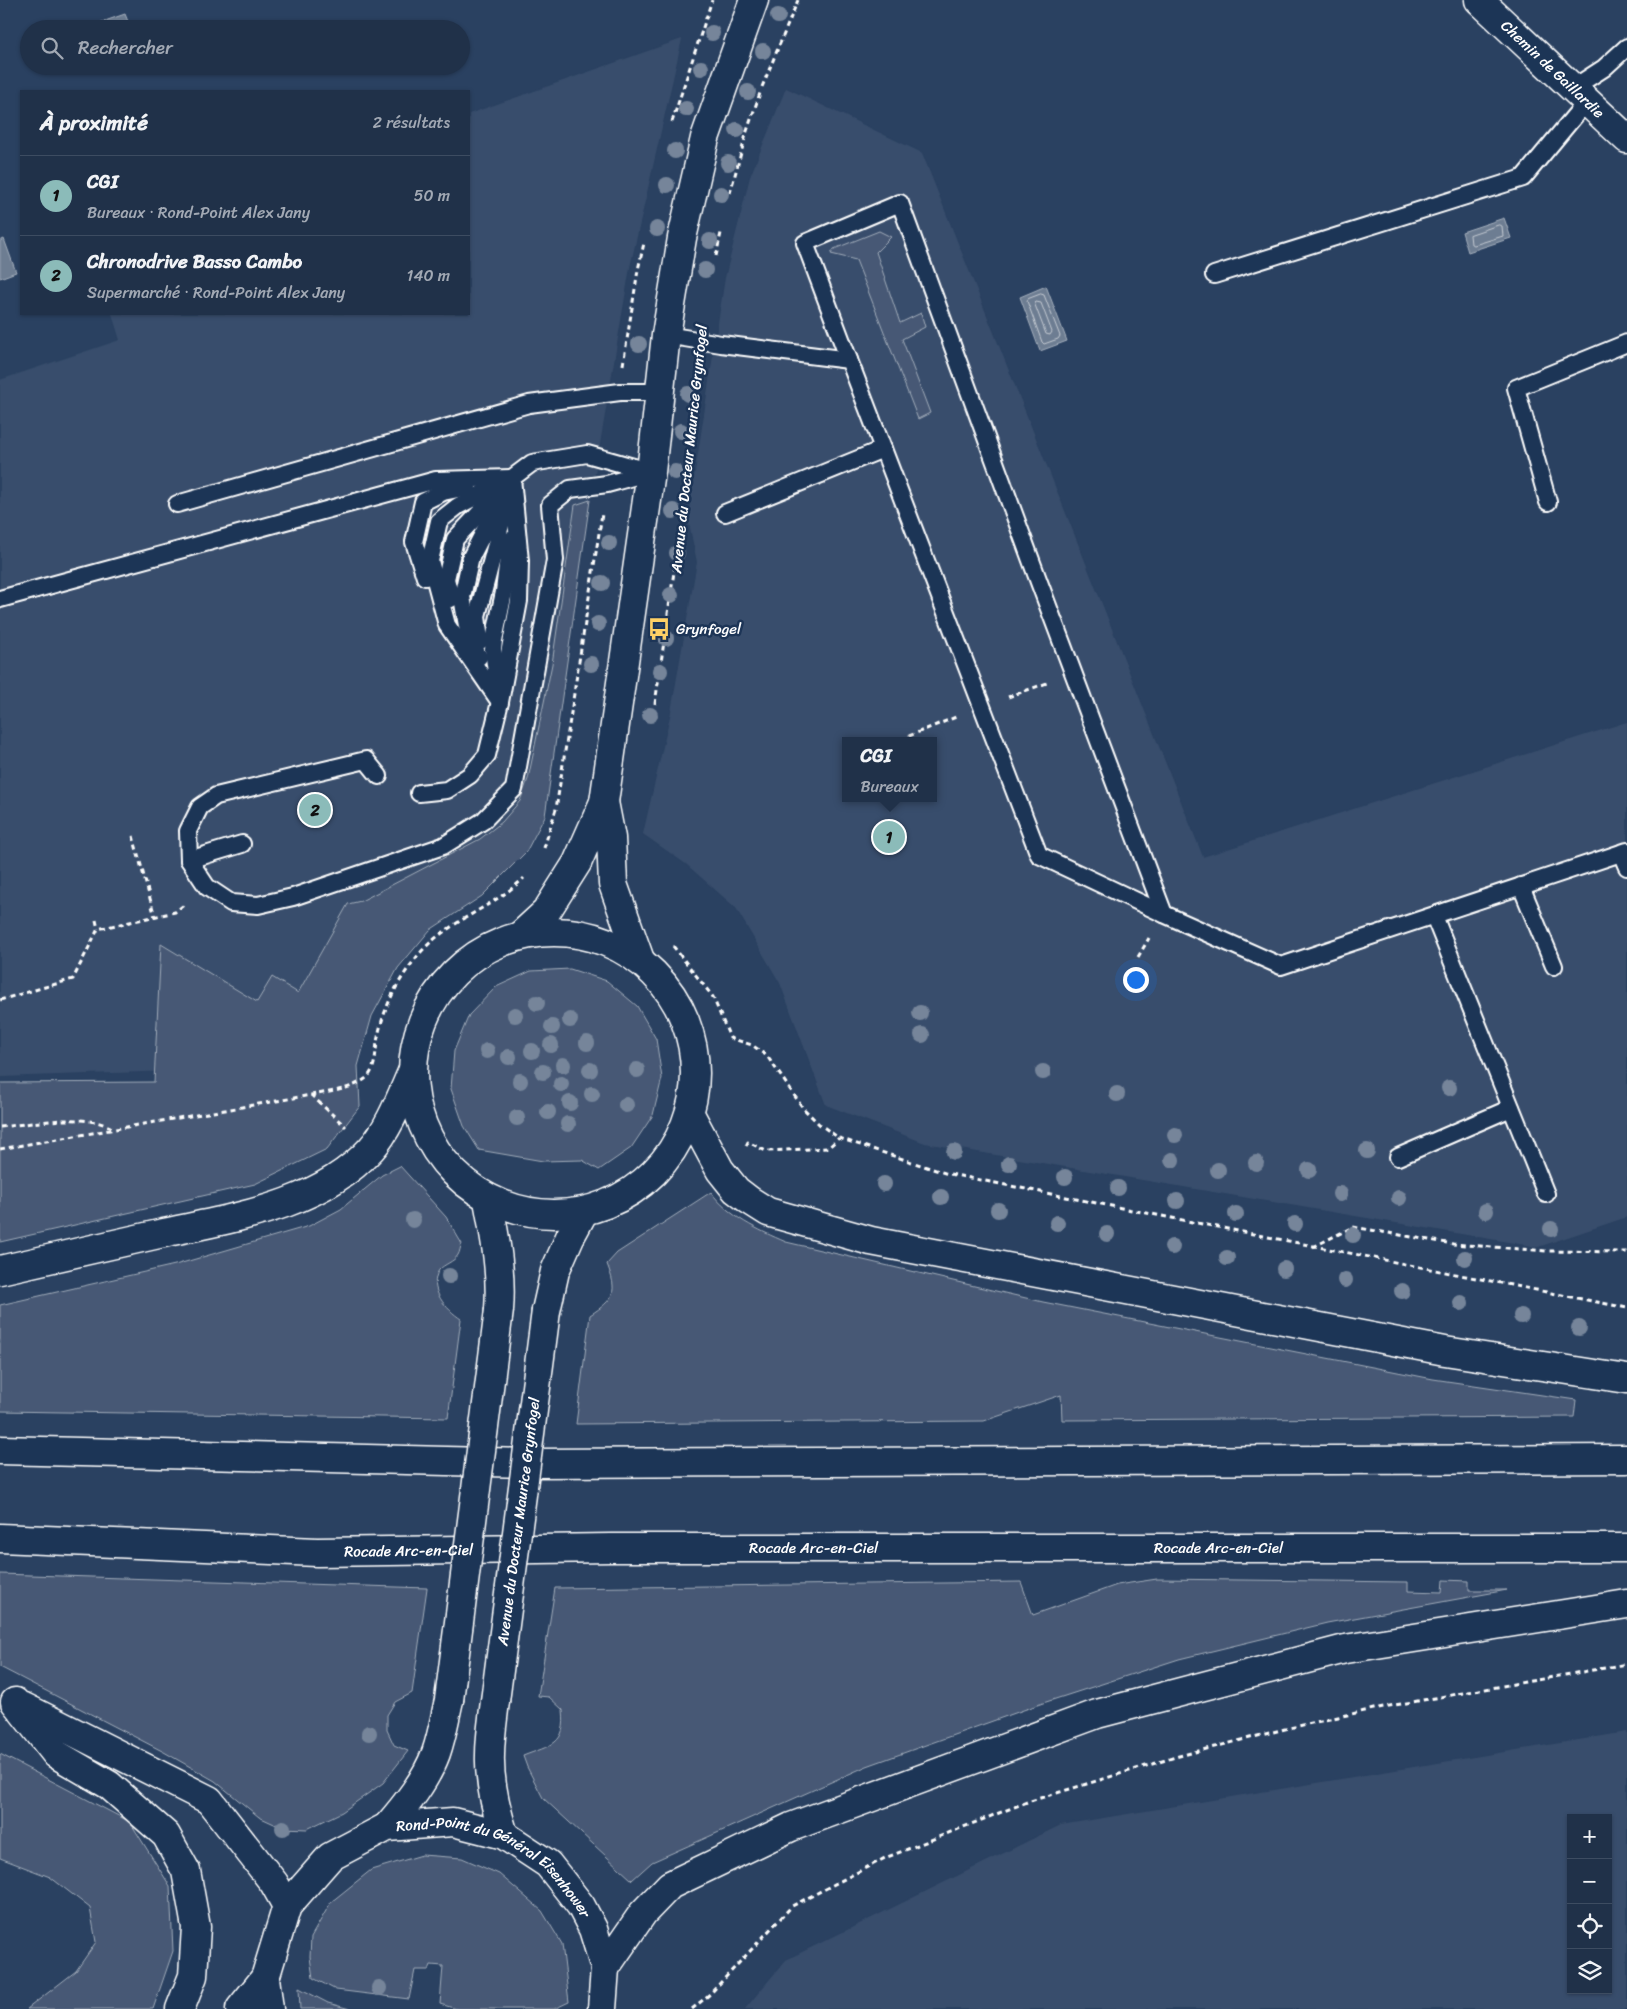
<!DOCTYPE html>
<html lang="fr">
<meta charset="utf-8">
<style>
body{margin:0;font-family:Sriracha,sans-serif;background:#283950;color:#f1f3f6}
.controls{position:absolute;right:15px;bottom:15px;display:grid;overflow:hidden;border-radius:0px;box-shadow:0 1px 4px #0004}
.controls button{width:45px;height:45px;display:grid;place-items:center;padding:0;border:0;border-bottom:1px solid #3d4c61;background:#203149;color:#f1f3f6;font:25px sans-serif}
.you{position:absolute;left:1135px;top:979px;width:18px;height:18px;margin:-12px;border:4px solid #fff;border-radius:50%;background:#1a73e8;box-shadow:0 0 0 8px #1a73e833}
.badge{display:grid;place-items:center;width:32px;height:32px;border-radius:50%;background:#8bbbb9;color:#111;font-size:16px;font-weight:700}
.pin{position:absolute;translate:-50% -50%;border:2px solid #fff;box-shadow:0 1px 5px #0006}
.popup{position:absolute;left:842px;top:737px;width:95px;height:65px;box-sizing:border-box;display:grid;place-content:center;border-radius:0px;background:#203149;filter:drop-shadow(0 1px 4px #0005);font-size:16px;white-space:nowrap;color:#a2a9b4}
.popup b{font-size:19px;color:#f1f3f6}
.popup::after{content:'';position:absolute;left:50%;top:100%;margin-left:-10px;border:10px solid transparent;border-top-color:#203149}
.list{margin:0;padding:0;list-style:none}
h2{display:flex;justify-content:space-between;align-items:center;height:65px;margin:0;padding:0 20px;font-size:21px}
h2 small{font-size:16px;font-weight:400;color:#a2a9b4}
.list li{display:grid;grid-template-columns:32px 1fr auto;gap:15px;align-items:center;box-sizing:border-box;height:80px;padding:0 20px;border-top:1px solid #3d4c61}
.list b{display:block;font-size:19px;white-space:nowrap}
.list p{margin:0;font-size:16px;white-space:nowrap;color:#a2a9b4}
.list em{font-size:16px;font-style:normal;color:#a2a9b4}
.icon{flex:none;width:28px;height:28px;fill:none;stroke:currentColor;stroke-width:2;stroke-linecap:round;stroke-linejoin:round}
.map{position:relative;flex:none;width:1627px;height:2009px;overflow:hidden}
.search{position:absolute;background:#203149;box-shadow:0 1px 4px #0004;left:20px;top:20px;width:450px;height:55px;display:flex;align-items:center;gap:12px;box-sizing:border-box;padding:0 18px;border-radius:28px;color:#a2a9b4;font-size:19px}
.panel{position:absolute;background:#203149;box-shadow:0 1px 4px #0004;left:20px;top:90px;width:450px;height:225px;border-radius:0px}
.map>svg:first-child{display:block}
.built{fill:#394e6c;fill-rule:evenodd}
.green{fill:#465975;stroke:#a2acba}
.water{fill:#6d7d92;stroke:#a7b1be}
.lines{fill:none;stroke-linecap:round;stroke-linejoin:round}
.shore{stroke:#c5cbd3;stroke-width:1}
.lane-casing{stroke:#fff;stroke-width:20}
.street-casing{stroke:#fff;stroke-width:31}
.secondary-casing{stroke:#fff;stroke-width:31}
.highway-casing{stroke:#fff;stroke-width:31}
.path{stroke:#fff;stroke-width:3;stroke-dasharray:5 4;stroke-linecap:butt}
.lane{stroke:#1d3557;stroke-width:16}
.street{stroke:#1d3557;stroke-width:28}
.secondary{stroke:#1d3557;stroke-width:28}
.highway{stroke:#1d3557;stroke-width:28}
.secondary-bridge-casing{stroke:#fff;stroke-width:31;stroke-linecap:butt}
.secondary-bridge{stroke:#1d3557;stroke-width:28}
.tree{fill:#76859a}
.labels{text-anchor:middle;stroke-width:5;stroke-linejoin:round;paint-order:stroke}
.street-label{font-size:15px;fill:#fff;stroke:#1d3557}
.poi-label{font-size:15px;fill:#fff;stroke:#1d3557;text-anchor:start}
</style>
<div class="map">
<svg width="1627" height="2009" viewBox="0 0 1627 2009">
<rect width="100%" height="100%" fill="#2a4161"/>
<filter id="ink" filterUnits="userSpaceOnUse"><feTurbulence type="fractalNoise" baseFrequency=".02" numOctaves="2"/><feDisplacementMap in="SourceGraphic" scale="10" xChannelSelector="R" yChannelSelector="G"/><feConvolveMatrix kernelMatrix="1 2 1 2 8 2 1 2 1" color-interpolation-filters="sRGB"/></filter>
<g filter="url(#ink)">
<g class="built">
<polygon points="682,39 630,267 583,544 529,823 427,901 342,1065 0,1077 0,380 120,340 112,314 469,314 469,114"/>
<path d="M786,88L922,153L1203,857L1627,722V1217L1538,1247L925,1143L826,1105L780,983L736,908L686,864L643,834L671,712L697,562L688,518L725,278L750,177ZM845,741H933V798H845Z"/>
<path d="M1627,1732V2009H745L786,1960L1061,1825ZM1571,1818H1608V1990H1571Z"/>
</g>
<g class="green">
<polygon points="879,231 891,237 876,252 900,323 921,313 925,327 902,339 930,413 918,419 856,260 831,254 834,249"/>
<polygon points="590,500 545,816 526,852 482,896 430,930 398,968 372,1016 358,1066 360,1106 327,1149 255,1184 0,1242 0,1083 154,1082 161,944 257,1002 272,977 298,993 348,904 361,901 480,839 502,822 520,801 528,779 552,664 575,505"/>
<polygon points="570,969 607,981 637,1006 656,1039 662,1078 653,1115 631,1148 599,1170 582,1160 543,1161 479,1150 464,1126 451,1089 454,1051 469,1015 496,987 531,971"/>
<path d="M400,1166L446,1217L462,1244C460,1247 460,1252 458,1255C454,1262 444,1264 439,1270C427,1289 447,1310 461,1319L448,1418L0,1411V1305L175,1265L309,1226L341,1209L382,1175Z"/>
<path d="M711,1192C729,1217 758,1230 786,1242L1043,1302L1433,1379L1576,1400L1574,1417L1062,1420L1061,1395L984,1421L576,1424L590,1315C615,1299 618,1292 607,1264L617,1253Z"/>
<polygon points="0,1574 427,1588 412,1693 395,1702 387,1715 387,1730 394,1745 408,1751 383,1783 342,1812 307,1829 283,1828 259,1817 215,1781 164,1752 0,1667"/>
<path d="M1157,1579L1408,1582V1591L1442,1592L1443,1580L1469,1581V1590H1507L1327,1623L1179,1659L1043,1703L867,1766L652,1862L632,1880L543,1798L527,1767L523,1756C551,1745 567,1745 563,1710L549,1697L538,1696L555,1588L1021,1582L1033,1615L1117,1585Z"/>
<polygon points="0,1754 130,1822 170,1886 173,1951 153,2009 27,2009 76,1971 96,1942 90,1908 50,1877 0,1858"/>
<polygon points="422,1855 462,1858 499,1874 542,1911 562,1944 569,2002 554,2009 457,2009 440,2004 443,1966 431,1965 429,1970 415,1970 409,1999 336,1990 313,1978 310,1957 311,1937 331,1902 371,1870"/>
<polygon points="299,1988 328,2003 350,2009 300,2009"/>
</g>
<g class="water">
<polygon points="125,14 131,29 82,29"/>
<polygon points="1504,218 1511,238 1468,252 1462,232"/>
<polygon points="4,239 16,272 0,278 0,241"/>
<polygon points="1046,286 1067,341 1040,351 1020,297"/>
</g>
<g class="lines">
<g class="shore">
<polygon points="1499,225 1502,226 1503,236 1474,245 1471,244 1470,235"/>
<polygon points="1041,294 1044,295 1060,336 1058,339 1044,344 1042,342 1027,301 1028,299"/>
<polygon points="1036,302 1041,303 1052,332 1050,335 1046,334 1035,305"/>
</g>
<defs>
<g id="lane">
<polyline points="1573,88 1604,68 1627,47"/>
<polyline points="1214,275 1523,178 1587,101"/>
<polyline points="666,335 721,344 849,360 1039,855 1164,914 1281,966 1627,851"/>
<polyline points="849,360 805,243 900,203 1039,582 1164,914"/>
<polyline points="1548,502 1516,388 1627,343"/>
<polyline points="177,504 529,404 620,392 660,392"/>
<polyline points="725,513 883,449"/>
<polyline points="425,577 414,542 423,502 443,492 468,487"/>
<polyline points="0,599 436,480 512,478"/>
<polyline points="451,599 446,579 455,539 502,489"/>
<polyline points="480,641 477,616 507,502"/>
<polyline points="479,657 469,637 462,597 471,557 504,493"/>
<polyline points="498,687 493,650 494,640 504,592 510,540"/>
<polyline points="500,702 447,625 430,561 439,521 458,506 512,478 532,463 587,454 651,472"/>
<polyline points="419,793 447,790 470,775 487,755 500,702 519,601 520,561 512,478"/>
<polyline points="242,844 189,860 207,887 231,903 258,905 293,897 443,846 483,821 514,789 555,560 550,505 570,489 607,484 651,472"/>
<polyline points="1621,853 1627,867"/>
<polyline points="189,860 188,831 200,807 216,796 366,760 379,776"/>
<polyline points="1521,886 1554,966"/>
<polyline points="1434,916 1546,1194"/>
<polyline points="1398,1157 1511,1108"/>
</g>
<g id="street">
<path id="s1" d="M1479,0L1627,139"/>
</g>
<g id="secondary">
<polyline points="604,802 611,838 613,884 640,960"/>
<circle cx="554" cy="1073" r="141"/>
<polyline points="521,935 546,912 577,863 604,802 651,472 666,335 682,238 705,138 754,0"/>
<path d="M488,1200C495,1237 502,1272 499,1310"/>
<polyline points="546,1311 555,1271 570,1237 583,1213"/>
<path d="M495,1701C493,1719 490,1737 490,1755C489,1782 496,1810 504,1835"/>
<path d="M387,1827C406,1805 426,1780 436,1753C442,1736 445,1717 449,1700"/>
<polyline points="240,2009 265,1978"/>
<path id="s2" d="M269,2009L265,1978L287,1906L330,1857L387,1827L453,1822L504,1835L548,1864L581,1906L593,1929L605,1968L602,2009"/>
</g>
<g id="highway">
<polyline points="690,1114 720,1170 736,1190 749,1200 768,1212 871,1241 1445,1351 1627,1379"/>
<path d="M0,1270C53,1258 106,1246 159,1234C232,1218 318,1207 371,1149C389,1129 401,1097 412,1072"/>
<polyline points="0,1450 528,1463 1627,1459"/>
<path id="s3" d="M0,1538L317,1552L611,1548H1627"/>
<polyline points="15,1702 56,1754 109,1785 166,1835 186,1871 196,1927 193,1976 180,2009"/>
<polyline points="24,1707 209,1800 274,1883 287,1906"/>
<polyline points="605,1968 643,1913 670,1885 791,1827 1097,1714 1345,1649 1627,1604"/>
</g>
</defs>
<use href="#lane" class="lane-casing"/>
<use href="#street" class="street-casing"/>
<use href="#secondary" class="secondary-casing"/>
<use href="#highway" class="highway-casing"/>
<g class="path">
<polyline points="762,87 798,0"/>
<polyline points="672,122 712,0"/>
<polyline points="730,193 747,131 760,93"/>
<polyline points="716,256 721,233"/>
<polyline points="623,365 638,270 644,243"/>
<polyline points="1008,697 1047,683"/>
<polyline points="655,704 678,544"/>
<polyline points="909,736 956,717"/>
<polyline points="133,836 155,917"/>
<polyline points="544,848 556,809 602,514"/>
<polyline points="96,920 98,929"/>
<polyline points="673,946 713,997 730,1038 752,1045 767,1056 803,1108 819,1124 839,1138 945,1173 1627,1308"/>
<polyline points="1138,957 1149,938"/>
<polyline points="0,1000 73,979 98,929 175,912 185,904"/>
<polyline points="311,1095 346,1127"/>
<path d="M0,1127C31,1124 85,1112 112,1128"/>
<polyline points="746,1146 748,1142 766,1151 828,1148 839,1138"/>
<path d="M0,1149L311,1095C328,1092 350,1090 365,1079C377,1071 375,1049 378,1037C384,1005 400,977 420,953C449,920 493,908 524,878"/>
<polyline points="1313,1247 1353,1227 1453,1244 1547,1251 1627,1252"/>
<polyline points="692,2009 710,1994 792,1906 885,1858 1027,1802 1179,1756 1285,1729 1378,1708 1627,1664"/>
</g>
<use href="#lane" class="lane"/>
<use href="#street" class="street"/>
<use href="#secondary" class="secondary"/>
<use href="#highway" class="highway"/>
<defs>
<g id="secondary-bridge">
<polyline points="449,1700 499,1310"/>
<path id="s4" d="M495,1701L546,1311"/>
</g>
</defs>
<use href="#secondary-bridge" class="secondary-bridge-casing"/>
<use href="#secondary-bridge" class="secondary-bridge"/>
</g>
<g class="tree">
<circle cx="778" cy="16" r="8"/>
<circle cx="712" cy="33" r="8"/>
<circle cx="763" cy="51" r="8"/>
<circle cx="701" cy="68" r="8"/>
<circle cx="748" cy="92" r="8"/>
<circle cx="686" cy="109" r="8"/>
<circle cx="737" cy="130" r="8"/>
<circle cx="675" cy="151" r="8"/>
<circle cx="728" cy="163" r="8"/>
<circle cx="667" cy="185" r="8"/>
<circle cx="721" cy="194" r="8"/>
<circle cx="657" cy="229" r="8"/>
<circle cx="710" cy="241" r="8"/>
<circle cx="705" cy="270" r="8"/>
<circle cx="639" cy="344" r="8"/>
<circle cx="688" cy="394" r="8"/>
<circle cx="681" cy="431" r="8"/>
<circle cx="675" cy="472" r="8"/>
<circle cx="673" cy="511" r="8"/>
<circle cx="609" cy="543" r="8"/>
<circle cx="677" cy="553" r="8"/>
<circle cx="602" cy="583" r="8"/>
<circle cx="671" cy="595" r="8"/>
<circle cx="598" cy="624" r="8"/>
<circle cx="666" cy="638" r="8"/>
<circle cx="591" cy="664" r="8"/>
<circle cx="660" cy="671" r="8"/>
<circle cx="650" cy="715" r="8"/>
<circle cx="537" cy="1003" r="8"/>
<circle cx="920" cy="1013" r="8"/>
<circle cx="515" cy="1015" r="8"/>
<circle cx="570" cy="1020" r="8"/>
<circle cx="552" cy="1027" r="8"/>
<circle cx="922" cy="1035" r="8"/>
<circle cx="587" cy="1043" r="8"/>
<circle cx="551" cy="1045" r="8"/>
<circle cx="487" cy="1051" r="8"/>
<circle cx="532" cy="1051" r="8"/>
<circle cx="509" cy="1057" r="8"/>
<circle cx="563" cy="1065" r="8"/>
<circle cx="590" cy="1070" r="8"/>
<circle cx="637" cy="1070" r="8"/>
<circle cx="543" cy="1072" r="8"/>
<circle cx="1043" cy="1072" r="8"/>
<circle cx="520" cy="1081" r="8"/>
<circle cx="561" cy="1084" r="8"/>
<circle cx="1449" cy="1088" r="8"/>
<circle cx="592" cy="1094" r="8"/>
<circle cx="1117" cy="1094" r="8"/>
<circle cx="570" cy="1103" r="8"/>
<circle cx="626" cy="1105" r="8"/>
<circle cx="548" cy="1112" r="8"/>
<circle cx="517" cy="1118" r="8"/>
<circle cx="568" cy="1124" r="8"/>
<circle cx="1175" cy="1135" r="8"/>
<circle cx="1367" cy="1151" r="8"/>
<circle cx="954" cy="1152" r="8"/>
<circle cx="1172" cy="1160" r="8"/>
<circle cx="1256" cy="1163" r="8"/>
<circle cx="1009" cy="1164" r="8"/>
<circle cx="1218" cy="1170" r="8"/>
<circle cx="1309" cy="1170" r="8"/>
<circle cx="1065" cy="1177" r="8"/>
<circle cx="884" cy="1184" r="8"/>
<circle cx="1118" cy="1188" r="8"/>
<circle cx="1340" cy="1194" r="8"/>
<circle cx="941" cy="1197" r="8"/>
<circle cx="1399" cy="1198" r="8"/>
<circle cx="1177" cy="1201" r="8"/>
<circle cx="998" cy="1210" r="8"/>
<circle cx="1486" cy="1211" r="8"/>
<circle cx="1236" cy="1214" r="8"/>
<circle cx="413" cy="1220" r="8"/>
<circle cx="1057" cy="1223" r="8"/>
<circle cx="1295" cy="1224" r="8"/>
<circle cx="1551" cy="1229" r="8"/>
<circle cx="1107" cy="1234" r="8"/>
<circle cx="1353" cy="1235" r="8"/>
<circle cx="1172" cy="1247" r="8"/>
<circle cx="1227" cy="1258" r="8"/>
<circle cx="1465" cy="1258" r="8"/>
<circle cx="1284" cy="1269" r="8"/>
<circle cx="449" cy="1276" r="8"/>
<circle cx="1345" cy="1280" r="8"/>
<circle cx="1402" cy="1291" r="8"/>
<circle cx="1461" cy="1303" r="8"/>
<circle cx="1521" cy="1316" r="8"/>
<circle cx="1579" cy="1328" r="8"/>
<circle cx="369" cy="1733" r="8"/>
<circle cx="283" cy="1828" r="8"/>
<circle cx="379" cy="1988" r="8"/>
</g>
</g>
<defs>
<symbol id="bus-bare" viewBox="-9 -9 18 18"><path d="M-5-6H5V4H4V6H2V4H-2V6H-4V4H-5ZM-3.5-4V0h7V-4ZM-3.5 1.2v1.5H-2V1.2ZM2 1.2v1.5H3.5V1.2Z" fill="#ffd166" stroke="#1d3557" stroke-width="2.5" paint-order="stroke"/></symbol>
</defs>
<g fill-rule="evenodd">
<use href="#bus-bare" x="643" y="613" width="32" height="32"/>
</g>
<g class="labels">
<g class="street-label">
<text dy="5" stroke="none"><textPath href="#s1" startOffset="101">Chemin de Gaillardie</textPath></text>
<text transform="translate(689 449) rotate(-84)" y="5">Avenue du Docteur Maurice Grynfogel</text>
<text dy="5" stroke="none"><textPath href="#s4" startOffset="181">Avenue du Docteur Maurice Grynfogel</textPath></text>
<text dy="5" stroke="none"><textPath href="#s3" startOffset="814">Rocade Arc-en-Ciel</textPath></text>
<text dy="5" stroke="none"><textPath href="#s3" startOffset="1219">Rocade Arc-en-Ciel</textPath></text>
<text dy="5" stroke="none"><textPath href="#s3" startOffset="409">Rocade Arc-en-Ciel</textPath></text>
<text dy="5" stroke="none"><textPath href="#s2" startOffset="359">Rond-Point du Général Eisenhower</textPath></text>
</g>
<g class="poi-label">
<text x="676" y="634">Grynfogel</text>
</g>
</g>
</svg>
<div class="controls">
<button>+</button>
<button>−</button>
<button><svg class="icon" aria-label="locate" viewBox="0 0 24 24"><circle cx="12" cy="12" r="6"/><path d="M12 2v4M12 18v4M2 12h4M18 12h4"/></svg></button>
<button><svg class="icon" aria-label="layers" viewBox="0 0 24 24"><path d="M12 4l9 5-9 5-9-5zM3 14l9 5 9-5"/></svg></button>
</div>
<div class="you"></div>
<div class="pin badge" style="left:889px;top:837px">1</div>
<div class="popup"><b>CGI</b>Bureaux</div>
<div class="pin badge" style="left:315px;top:810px">2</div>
<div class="search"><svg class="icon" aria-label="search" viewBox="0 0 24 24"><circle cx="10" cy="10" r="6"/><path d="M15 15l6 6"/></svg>Rechercher</div>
<section class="panel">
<h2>À proximité<small>2 résultats</small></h2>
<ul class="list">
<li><span class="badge">1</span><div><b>CGI</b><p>Bureaux · Rond-Point Alex Jany</p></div><em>50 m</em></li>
<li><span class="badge">2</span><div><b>Chronodrive Basso Cambo</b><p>Supermarché · Rond-Point Alex Jany</p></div><em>140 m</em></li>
</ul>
</section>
</div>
